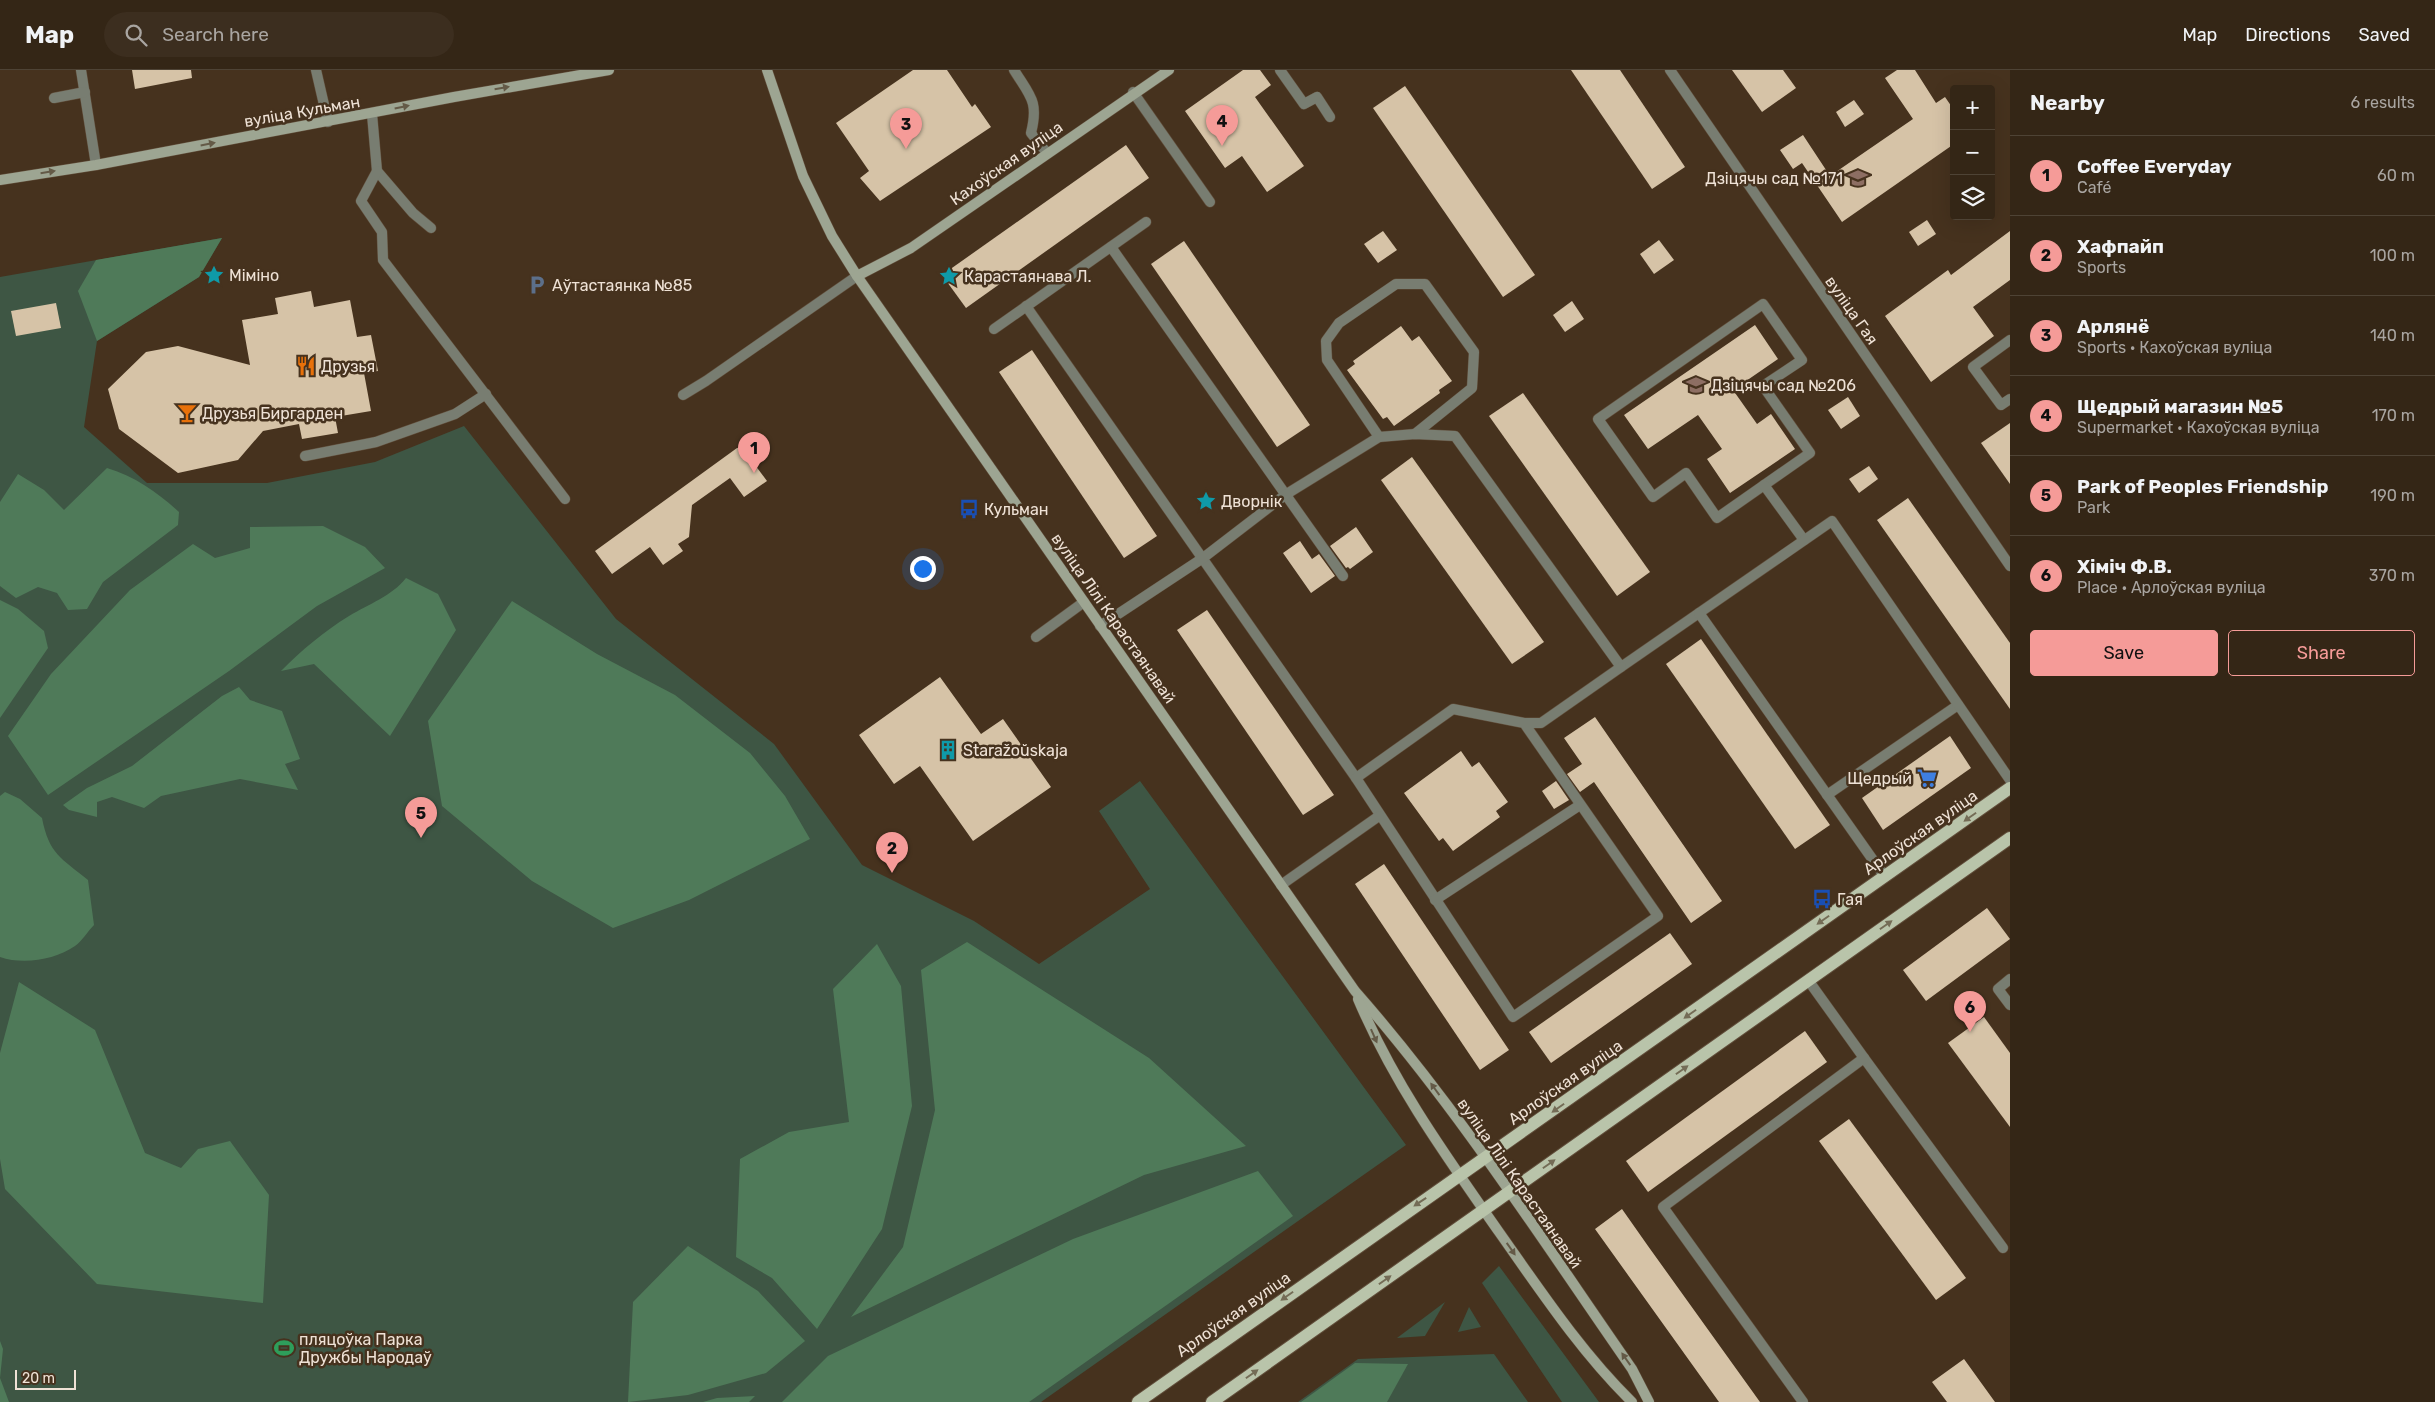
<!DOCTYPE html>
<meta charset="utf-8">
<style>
body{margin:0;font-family:Rubik,sans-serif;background:#3c2e1f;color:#f1f3f6}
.controls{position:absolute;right:15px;top:15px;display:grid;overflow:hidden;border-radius:5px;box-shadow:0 5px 20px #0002}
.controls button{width:45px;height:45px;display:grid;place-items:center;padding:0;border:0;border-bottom:1px solid #4e4335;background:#342616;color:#f1f3f6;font:25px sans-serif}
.scale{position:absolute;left:15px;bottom:12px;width:61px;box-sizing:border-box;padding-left:5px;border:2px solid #efe2d6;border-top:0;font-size:14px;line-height:18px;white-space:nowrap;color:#efe2d6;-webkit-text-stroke:4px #46321e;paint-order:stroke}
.you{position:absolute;left:922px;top:498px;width:18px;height:18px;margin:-12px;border:4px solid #fff;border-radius:50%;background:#1a73e8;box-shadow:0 0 0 8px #1a73e833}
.badge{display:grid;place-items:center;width:32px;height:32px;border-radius:50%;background:#f59b98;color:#111;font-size:16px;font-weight:700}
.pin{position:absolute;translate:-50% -41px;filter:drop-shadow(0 1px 2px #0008)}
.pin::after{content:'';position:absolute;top:26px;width:18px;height:15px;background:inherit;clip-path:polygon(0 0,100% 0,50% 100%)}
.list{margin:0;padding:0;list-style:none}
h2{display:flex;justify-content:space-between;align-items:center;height:65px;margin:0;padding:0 20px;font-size:21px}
h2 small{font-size:16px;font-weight:400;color:#a9a5a1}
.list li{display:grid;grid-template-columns:32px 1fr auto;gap:15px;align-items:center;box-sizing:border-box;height:80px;padding:0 20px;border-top:1px solid #4e4335}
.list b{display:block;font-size:19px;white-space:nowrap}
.list p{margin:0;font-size:16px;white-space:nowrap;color:#a9a5a1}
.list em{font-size:16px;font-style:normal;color:#a9a5a1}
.actions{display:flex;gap:10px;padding:15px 20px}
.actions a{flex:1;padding:11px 0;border:1px solid #f59b98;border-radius:5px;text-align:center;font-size:18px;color:#f59b98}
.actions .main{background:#f59b98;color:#111}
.icon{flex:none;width:28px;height:28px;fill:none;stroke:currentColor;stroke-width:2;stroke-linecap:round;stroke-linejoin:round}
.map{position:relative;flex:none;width:2010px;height:1332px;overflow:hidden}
header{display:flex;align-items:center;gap:30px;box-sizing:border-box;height:70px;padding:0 25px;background:#342616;border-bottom:1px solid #4e4335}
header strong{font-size:24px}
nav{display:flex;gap:28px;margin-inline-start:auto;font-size:18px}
.search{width:350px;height:45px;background:#3c2e1f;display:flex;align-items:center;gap:12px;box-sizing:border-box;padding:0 18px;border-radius:28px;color:#a9a5a1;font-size:19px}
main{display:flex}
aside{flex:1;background:#342616}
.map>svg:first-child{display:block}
.green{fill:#3e5644}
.forest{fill:#4f7a59}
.building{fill:#d6c3a7}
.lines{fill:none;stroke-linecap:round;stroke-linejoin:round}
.lane-casing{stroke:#614e3b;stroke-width:11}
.street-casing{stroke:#614e3b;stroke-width:11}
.secondary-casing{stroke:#614e3b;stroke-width:11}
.primary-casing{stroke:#614e3b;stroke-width:14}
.lane{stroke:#787d71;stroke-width:10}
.street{stroke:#787d71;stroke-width:10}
.secondary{stroke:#9da592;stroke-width:10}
.primary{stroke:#b9c4aa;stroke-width:12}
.oneway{fill:#645a47}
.oneway2{fill:#746c56}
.labels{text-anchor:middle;stroke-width:5;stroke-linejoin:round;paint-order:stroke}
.street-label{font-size:16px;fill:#efe2d6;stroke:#46321e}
.poi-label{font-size:16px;fill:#efe2d6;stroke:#46321e;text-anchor:start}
</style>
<header>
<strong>Map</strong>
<div class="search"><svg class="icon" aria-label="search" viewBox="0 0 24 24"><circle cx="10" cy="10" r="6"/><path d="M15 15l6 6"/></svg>Search here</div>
<nav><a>Map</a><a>Directions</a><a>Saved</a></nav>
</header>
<main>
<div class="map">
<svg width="2010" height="1332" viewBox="0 0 2010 1332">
<rect width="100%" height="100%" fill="#46321e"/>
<g class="green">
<polygon points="222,168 199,207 97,271 84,357 147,413 267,413 375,392 464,356 616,549 774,674 862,795 974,851 1039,894 1150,819 1099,741 1140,711 1406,1075 1041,1332 0,1332 0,207"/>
<polygon points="1499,1196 1599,1332 1562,1332 1482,1213"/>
<polygon points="1445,1232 1425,1266 1397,1268"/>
<polygon points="1469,1237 1481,1257 1458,1262"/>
<polygon points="1494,1284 1528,1332 1298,1332 1358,1289"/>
</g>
<g class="forest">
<polygon points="222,168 199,207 97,271 78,221 96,190"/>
<path d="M107,398C136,407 157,422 179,442L178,455L103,512L87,539L68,540L57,523L38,517L16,528L0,516V432L18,404L44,420L64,440Z"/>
<polygon points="323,456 365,477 385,498 317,536 229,601 48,725 8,666 51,604 130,520 193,474 215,488 250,478 250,457"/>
<path d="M406,508L438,524L456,560L390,666L314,594L281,601C302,580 323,562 349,546C369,534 392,526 406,508Z"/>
<polygon points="0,530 18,539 44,561 48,578 0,648"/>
<polygon points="512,531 597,584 675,625 750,683 785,726 810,769 689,830 613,858 532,811 442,736 428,651"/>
<polygon points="239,617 250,630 282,641 300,689 285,694 298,720 240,709 161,726 144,738 112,727 97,732 97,747 69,740 63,735 87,718 132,696 222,626"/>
<path d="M5,722L20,729L42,748C49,784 61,788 88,810L94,855C88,861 82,871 75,876C55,890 23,895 0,887V726Z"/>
<polygon points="967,872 1149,988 1246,1076 1144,1105 851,1247 903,1177 935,1040 921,900"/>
<polygon points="877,874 901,916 912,1036 882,1159 817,1259 772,1208 736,1187 740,1089 789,1062 849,1052 833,919"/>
<polygon points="19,912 95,960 145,1083 181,1098 198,1079 230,1071 269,1125 263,1233 97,1214 5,1119 0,1089 0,983"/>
<polygon points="1258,1101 1293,1146 1029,1332 782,1332 828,1286 1073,1169"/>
<polygon points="688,1176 758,1221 805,1271 766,1303 688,1325 628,1332 633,1232"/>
<polygon points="0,1271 3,1279 0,1308 9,1332 0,1332"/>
<polygon points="1355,1293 1408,1294 1387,1332 1301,1332"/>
<polygon points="755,1326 749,1332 703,1332 717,1328"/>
</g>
<g class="building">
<polygon points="132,0 191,0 192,8 135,19"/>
<polygon points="913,0 947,0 972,37 975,34 991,57 880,131 860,108 869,101 836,53"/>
<polygon points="1243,0 1260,0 1271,15 1255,27 1304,96 1267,122 1242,86 1225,98 1185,41"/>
<polygon points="1571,0 1620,0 1685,97 1652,119"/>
<polygon points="1732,0 1783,0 1796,18 1762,42"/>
<polygon points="1897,0 1915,0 1936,33 1945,27 1954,40 1954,74 1842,152 1802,93 1793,99 1780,80 1803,65 1830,106 1913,49 1885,8"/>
<polygon points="1405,16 1535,205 1503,227 1373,38"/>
<polygon points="1854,30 1864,44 1845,57 1836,42"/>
<polygon points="1126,75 1149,108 966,238 942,205"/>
<polygon points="1927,150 1936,164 1918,176 1909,162"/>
<polygon points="1383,161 1397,180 1378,193 1364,174"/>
<polygon points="2010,161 2010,210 1973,237 1994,266 1931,312 1885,246 1948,200 1951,205"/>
<polygon points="1659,170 1674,190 1654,204 1640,184"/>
<polygon points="1184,171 1310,355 1277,377 1151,194"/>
<polygon points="311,221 314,237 350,230 357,267 371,265 378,301 364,303 371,341 335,347 338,363 302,369 299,354 263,361 238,390 178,403 119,359 108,319 146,282 178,276 250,295 242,250 278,244 275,228"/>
<polygon points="1572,231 1584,249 1565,262 1553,245"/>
<polygon points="56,233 61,258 16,266 11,241"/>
<polygon points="1755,255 1778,289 1733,320 1757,354 1771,344 1795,379 1730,423 1707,389 1722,379 1698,345 1648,379 1624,345"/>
<polygon points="1401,256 1412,271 1419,266 1452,311 1439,320 1440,323 1394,356 1387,347 1383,349 1347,300 1355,294 1353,291"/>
<polygon points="1032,280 1157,466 1124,488 999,302"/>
<polygon points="1523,323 1650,502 1617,526 1489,346"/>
<polygon points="1848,327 1860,346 1841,359 1828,340"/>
<polygon points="2010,353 2010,414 1981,373"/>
<polygon points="750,376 758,387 752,391 767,411 744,427 730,408 692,435 689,467 678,474 683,481 663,495 650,477 612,504 595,481 737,378"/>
<polygon points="1412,387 1544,572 1512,594 1381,410"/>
<polygon points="1869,396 1878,409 1859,423 1849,409"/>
<polygon points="1908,428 2010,573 2010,639 1877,450"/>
<polygon points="1356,457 1373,482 1350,499 1348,497 1346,498 1330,476"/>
<polygon points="1300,471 1312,489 1319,484 1335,506 1311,523 1283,483"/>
<polygon points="1207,540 1334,725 1303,745 1177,560"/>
<polygon points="1701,569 1830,755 1795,779 1666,594"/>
<polygon points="940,607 981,664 1003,649 1051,717 973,771 920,696 894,714 859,665"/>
<polygon points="1595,647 1722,831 1691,853 1594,712 1580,722 1567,704 1582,694 1564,668"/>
<polygon points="1950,666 1971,698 1883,760 1862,728"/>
<polygon points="1461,681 1472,697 1479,692 1508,732 1496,741 1500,747 1453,781 1443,768 1439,771 1404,723"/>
<polygon points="1556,711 1569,730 1554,739 1542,721"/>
<polygon points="1384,794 1509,980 1480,1000 1355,814"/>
<polygon points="1987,838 2010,869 1926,931 1903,900"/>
<polygon points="1670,863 1692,894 1551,993 1529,962"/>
<polygon points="1984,947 2010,983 2010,1057 1948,973"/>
<polygon points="1805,961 1827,992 1648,1122 1626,1091"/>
<polygon points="1849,1049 1966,1208 1936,1230 1819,1071"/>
<polygon points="1622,1139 1648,1176 1760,1332 1719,1332 1595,1159"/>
<polygon points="1964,1289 1982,1314 1995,1332 1947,1332 1932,1312"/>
</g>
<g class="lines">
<defs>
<g id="lane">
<polyline points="81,0 96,95"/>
<polyline points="316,0 328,52"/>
<path d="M1014,0C1030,26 1039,31 1031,63L1047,83"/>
<polyline points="1280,0 1304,34 1317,27 1330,47"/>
<polyline points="1133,22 1210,132"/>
<polyline points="54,28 85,22"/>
<polyline points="372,44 377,101 413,143 431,158"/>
<polyline points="377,101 361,131 382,162 383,190 565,429"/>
<polyline points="1111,177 1343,506"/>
<polygon points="1763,234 1802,290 1763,316 1810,383 1717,448 1686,403 1653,427 1598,349"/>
<polyline points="1026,236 1356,708"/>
<polyline points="994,259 1146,152"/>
<polyline points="2010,270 1973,297 2001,335 2010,329"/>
<polyline points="683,325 706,311 857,206"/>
<polyline points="1379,367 1327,290 1326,271 1339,253 1396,214 1425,214 1474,282 1472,318 1415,364"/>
<polyline points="305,386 376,372 455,344 486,324"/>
<polyline points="1764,415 1804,470"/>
<polyline points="1100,556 1203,488 1285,425 1379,367 1415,364 1455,366 1621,597 1699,543"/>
<polyline points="1036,567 1084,532"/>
<polyline points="1524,653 1658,846 1513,947 1356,708 1453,639 1524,653 1541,653 1621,597"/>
<polyline points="1827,725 1958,635"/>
<polyline points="1885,807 1699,543 1832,451 2010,710"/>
<polyline points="1281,815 1379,746"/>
<polyline points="1435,830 1580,735"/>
<polyline points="2010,909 1998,919 2010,935"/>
<polyline points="1864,988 2003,1178"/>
<polyline points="1803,1332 1663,1137 1864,988 1808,910"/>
</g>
<polyline id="street" points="1670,0 2010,496"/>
<g id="secondary">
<path d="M767,0L803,106L832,166L857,206L1355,921C1458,1038 1543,1171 1632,1299L1649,1332"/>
<polyline points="0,110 96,95 454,27 609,0"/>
<polyline points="857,206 911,178 1169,0"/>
<path d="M1358,929C1394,1014 1446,1086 1499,1162C1540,1220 1581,1282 1632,1332"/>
</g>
<g id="primary">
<polyline points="1138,1332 2010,718"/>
<polyline points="1212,1332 2010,768"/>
</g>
</defs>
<use href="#lane" class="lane-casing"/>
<use href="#street" class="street-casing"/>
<use href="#secondary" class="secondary-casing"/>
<use href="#primary" class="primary-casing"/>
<use href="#lane" class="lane"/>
<use href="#street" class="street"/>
<use href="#secondary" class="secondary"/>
<use href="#primary" class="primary"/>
</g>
<defs><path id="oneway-solid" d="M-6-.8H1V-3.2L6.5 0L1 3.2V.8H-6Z" transform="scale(1.25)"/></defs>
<g class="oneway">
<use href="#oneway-solid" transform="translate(502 18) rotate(-10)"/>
<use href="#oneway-solid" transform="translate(402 37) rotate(-12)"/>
<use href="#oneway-solid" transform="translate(208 74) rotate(-11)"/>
<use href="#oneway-solid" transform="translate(48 102) rotate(-9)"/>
<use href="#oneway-solid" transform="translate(1374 966) rotate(66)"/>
<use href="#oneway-solid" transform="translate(1435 1019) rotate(-126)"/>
<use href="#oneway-solid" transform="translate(1511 1179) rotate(55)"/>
<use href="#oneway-solid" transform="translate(1626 1289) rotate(-125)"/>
</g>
<g class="oneway2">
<use href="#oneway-solid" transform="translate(1970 747) rotate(145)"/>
<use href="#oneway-solid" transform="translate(1823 850) rotate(145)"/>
<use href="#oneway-solid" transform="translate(1886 855) rotate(-35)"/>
<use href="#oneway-solid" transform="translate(1690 944) rotate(145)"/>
<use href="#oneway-solid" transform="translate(1682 1000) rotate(-35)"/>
<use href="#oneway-solid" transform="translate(1558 1038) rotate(145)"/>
<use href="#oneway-solid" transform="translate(1549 1094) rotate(-35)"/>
<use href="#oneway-solid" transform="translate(1420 1132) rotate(146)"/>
<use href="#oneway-solid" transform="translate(1385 1210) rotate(-35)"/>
<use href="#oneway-solid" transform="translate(1287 1226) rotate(145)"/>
<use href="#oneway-solid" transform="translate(1252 1304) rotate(-35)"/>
</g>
<defs>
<symbol id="school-bare" viewBox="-9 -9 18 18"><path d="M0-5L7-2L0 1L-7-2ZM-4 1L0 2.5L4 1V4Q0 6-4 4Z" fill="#8d6e63" stroke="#46321e" stroke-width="2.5" paint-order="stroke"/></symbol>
<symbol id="sight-bare" viewBox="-9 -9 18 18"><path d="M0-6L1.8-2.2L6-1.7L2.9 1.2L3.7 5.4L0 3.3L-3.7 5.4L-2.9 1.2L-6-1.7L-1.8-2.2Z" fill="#0f9aa8" stroke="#46321e" stroke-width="2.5" paint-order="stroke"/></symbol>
<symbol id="parking-bare" viewBox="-9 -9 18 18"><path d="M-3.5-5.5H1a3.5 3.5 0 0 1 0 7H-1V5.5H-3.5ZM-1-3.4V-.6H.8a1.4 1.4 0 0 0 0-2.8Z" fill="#5c6f8a" stroke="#46321e" stroke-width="2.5" paint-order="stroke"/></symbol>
<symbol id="restaurant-bare" viewBox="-9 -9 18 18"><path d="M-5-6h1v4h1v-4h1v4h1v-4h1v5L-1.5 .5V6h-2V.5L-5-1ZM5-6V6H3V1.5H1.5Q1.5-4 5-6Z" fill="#e8710a" stroke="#46321e" stroke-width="2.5" paint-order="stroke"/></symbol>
<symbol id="bar-bare" viewBox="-9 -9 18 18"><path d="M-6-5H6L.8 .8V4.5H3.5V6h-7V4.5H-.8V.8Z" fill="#e8710a" stroke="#46321e" stroke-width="2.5" paint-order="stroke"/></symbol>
<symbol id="bus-bare" viewBox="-9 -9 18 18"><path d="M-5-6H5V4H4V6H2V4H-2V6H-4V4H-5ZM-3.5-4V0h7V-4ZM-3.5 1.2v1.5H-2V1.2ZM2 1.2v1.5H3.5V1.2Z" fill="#1a4fb4" stroke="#46321e" stroke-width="2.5" paint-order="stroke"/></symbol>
<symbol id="building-bare" viewBox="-9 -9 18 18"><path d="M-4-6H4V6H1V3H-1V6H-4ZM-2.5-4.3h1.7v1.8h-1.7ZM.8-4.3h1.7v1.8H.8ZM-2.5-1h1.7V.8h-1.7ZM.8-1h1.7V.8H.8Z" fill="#0f9aa8" stroke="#46321e" stroke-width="2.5" paint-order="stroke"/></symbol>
<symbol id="supermarket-bare" viewBox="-9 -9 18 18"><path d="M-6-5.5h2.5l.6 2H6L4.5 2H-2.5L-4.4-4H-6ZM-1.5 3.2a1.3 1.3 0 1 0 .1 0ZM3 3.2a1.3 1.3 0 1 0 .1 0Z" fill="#3f7fe0" stroke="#46321e" stroke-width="2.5" paint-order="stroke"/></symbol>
<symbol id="stadium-bare" viewBox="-9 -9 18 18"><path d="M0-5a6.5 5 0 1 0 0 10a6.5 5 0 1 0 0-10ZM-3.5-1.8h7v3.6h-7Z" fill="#2e9e5b" stroke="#46321e" stroke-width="2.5" paint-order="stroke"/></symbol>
</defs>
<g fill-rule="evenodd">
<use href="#school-bare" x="1844" y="94" width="28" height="28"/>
<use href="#sight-bare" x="200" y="191" width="28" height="28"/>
<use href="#sight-bare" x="935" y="192" width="28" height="28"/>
<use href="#parking-bare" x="523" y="201" width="28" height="28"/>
<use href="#restaurant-bare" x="292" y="282" width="28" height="28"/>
<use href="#school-bare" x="1682" y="301" width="28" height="28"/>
<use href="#bar-bare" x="173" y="329" width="28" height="28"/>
<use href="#sight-bare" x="1192" y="417" width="28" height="28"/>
<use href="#bus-bare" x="955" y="425" width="28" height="28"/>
<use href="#building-bare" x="934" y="666" width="28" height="28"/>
<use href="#supermarket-bare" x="1913" y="694" width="28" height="28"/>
<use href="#bus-bare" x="1808" y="815" width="28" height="28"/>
<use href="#stadium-bare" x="270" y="1264" width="28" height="28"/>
</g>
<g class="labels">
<g class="street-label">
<text transform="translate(302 41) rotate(-10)" y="6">вуліца Кульман</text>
<text transform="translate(1006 93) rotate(-35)" y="6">Кахоўская вуліца</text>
<text transform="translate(1852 240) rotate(55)" y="6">вуліца Гая</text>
<text transform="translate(1114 548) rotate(55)" y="6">вуліца Лілі Карастаянавай</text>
<text transform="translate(1920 762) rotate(-35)" y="6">Арлоўская вуліца</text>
<text transform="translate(1565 1012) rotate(-35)" y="6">Арлоўская вуліца</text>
<text transform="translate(1520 1113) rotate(55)" y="6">вуліца Лілі Карастаянавай</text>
<text transform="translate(1233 1244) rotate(-35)" y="6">Арлоўская вуліца</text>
</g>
<g class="poi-label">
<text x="1843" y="114" text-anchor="end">Дзіцячы сад №171</text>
<text x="229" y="211">Міміно</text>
<text x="964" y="212">Карастаянава Л.</text>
<text x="552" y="221">Аўтастаянка №85</text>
<text x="321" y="302">Друзья</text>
<text x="1711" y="321">Дзіцячы сад №206</text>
<text x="202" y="349">Друзья Биргарден</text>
<text x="1221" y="437">Дворнік</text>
<text x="984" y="445">Кульман</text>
<text x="963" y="686">Staražoŭskaja</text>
<text x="1912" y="714" text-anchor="end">Щедрый</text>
<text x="1837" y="835">Гая</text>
<text x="299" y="1275">пляцоўка Парка<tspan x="299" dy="18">Дружбы Народаў</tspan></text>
</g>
</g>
</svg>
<div class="controls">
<button>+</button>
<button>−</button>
<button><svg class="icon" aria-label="layers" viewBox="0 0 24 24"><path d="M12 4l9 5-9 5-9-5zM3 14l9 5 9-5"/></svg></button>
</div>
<div class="scale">20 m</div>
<div class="you"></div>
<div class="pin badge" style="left:754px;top:403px">1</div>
<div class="pin badge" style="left:892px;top:803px">2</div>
<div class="pin badge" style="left:906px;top:79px">3</div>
<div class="pin badge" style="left:1222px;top:76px">4</div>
<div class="pin badge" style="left:421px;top:768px">5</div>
<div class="pin badge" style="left:1970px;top:962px">6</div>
</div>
<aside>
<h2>Nearby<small>6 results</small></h2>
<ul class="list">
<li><span class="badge">1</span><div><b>Coffee Everyday</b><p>Café</p></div><em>60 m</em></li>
<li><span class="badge">2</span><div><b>Хафпайп</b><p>Sports</p></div><em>100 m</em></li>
<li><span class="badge">3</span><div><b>Арлянё</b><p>Sports · Кахоўская вуліца</p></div><em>140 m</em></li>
<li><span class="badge">4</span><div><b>Щедрый магазин №5</b><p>Supermarket · Кахоўская вуліца</p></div><em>170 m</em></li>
<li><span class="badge">5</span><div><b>Park of Peoples Friendship</b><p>Park</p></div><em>190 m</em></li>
<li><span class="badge">6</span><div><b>Хіміч Ф.В.</b><p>Place · Арлоўская вуліца</p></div><em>370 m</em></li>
</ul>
<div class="actions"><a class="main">Save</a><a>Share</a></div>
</aside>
</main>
